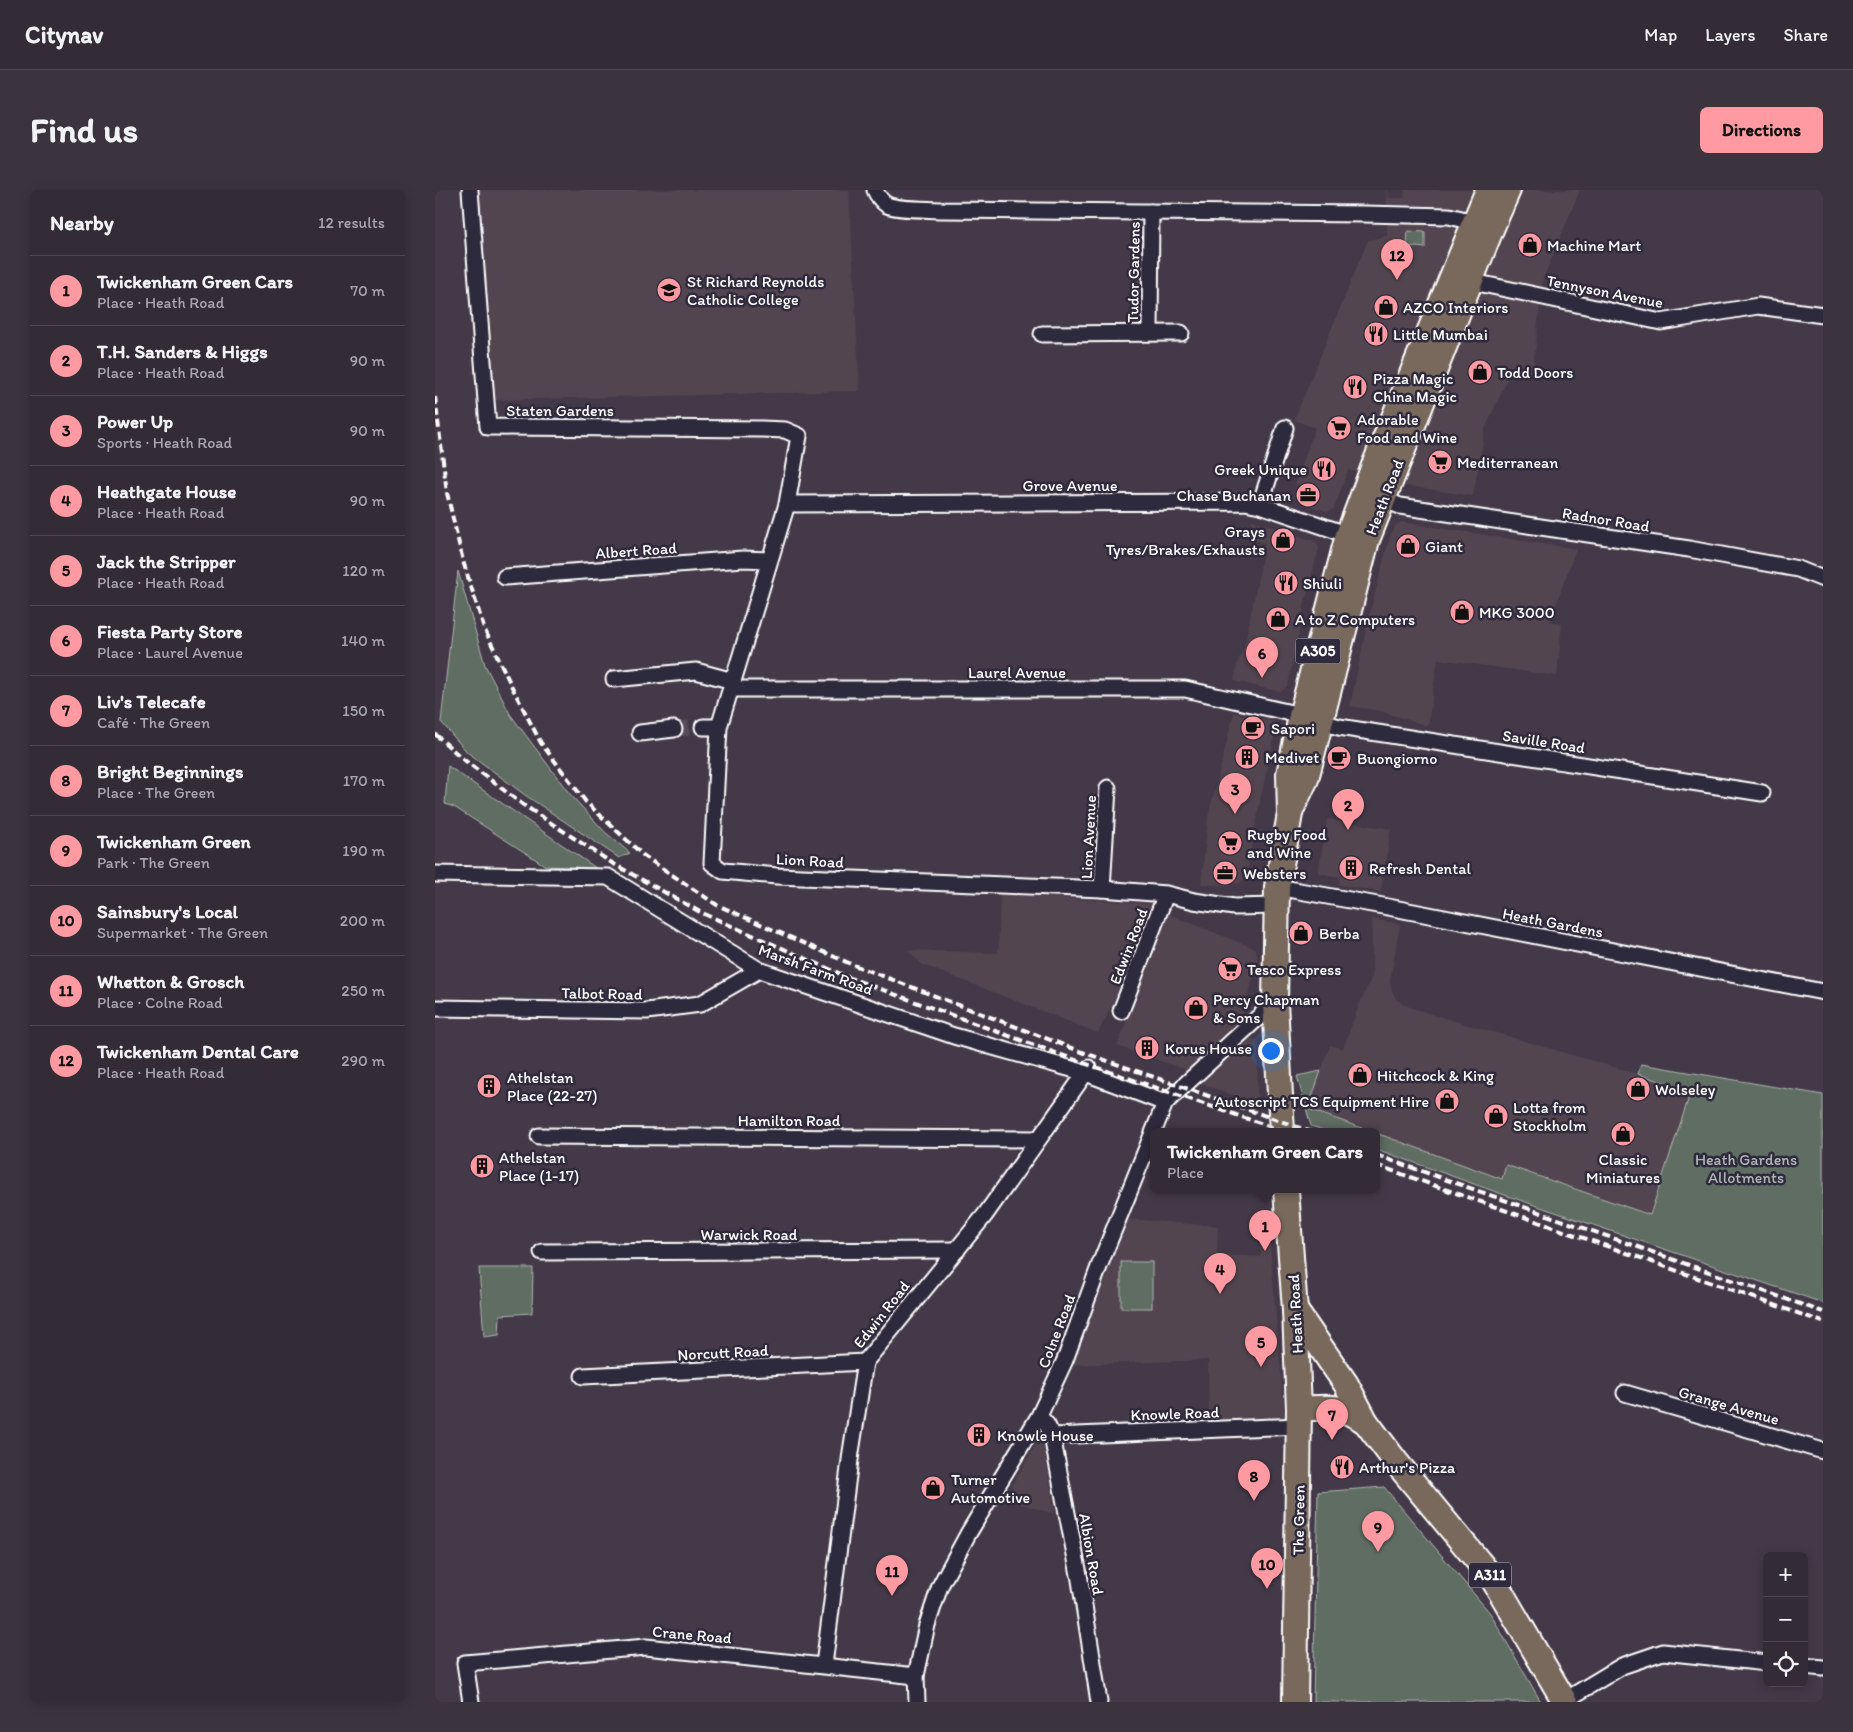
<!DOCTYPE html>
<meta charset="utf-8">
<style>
body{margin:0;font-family:Itim,sans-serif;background:#3b333e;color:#f1f3f6}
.controls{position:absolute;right:15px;bottom:15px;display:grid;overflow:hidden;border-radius:8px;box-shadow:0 2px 12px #0003}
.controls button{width:45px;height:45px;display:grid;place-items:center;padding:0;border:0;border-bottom:1px solid #4e4751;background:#332b36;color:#f1f3f6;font:25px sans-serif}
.you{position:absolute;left:835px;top:860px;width:18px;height:18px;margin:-12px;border:4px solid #fff;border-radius:50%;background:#1a73e8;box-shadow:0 0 0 8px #1a73e833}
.badge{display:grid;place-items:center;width:32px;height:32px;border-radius:50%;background:#ff9aa2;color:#111;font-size:16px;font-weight:700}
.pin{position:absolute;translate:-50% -41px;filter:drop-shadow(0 1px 2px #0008)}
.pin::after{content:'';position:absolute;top:26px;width:18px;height:15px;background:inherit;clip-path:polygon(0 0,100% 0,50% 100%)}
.popup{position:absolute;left:715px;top:938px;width:230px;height:65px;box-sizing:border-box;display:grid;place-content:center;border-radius:8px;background:#332b36;filter:drop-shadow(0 1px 4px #0005);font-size:16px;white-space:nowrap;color:#a9a7ad}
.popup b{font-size:19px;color:#f1f3f6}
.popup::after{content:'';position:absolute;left:50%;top:100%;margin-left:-10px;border:10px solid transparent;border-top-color:#332b36}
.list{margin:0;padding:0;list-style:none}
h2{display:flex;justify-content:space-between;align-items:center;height:65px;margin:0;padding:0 20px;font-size:21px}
h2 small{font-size:16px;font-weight:400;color:#a9a7ad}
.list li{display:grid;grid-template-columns:32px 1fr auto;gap:15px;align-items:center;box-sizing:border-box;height:70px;padding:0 20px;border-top:1px solid #4e4751}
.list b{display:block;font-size:19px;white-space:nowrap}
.list p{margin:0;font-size:16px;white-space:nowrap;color:#a9a7ad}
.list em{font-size:16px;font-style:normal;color:#a9a7ad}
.icon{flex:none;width:28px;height:28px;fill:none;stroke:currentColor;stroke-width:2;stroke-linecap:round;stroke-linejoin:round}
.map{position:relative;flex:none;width:1388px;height:1512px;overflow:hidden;border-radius:8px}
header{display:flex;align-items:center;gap:30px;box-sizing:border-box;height:70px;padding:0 25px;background:#332b36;border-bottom:1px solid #4e4751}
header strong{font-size:24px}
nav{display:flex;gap:28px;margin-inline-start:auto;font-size:18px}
.intro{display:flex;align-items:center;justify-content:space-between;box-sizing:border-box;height:120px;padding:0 30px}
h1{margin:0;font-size:35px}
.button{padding:12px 22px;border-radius:8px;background:#ff9aa2;color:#111;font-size:18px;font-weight:700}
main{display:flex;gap:30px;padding:0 30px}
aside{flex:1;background:#332b36;border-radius:8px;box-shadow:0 2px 12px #0003}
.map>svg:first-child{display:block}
.built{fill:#524450;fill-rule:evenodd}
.green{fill:#5f6d63;stroke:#afb6b1}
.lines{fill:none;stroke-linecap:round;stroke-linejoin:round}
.street-tunnel{stroke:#574d5a;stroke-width:15;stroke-dasharray:15 8;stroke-linecap:butt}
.street-casing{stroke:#fff;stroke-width:19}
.primary-casing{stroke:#fff;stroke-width:28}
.street{stroke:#2f2a3d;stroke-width:15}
.primary{stroke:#78695c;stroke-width:24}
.rail{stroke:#fff;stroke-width:4;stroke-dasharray:8 4;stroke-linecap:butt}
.labels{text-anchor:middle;stroke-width:5;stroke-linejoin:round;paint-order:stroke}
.shield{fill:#2f2a3d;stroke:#c1bfc5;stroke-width:1}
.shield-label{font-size:15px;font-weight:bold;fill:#fff}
.poi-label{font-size:16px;fill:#fff;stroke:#2f2a3d;text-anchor:start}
.street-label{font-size:16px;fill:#fff;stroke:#2f2a3d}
.park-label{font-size:16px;fill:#afb6b1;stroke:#2f2a3d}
</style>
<header>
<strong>Citynav</strong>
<nav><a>Map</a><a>Layers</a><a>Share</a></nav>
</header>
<div class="intro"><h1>Find us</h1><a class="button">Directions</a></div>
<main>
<aside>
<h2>Nearby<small>12 results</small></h2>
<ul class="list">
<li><span class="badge">1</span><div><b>Twickenham Green Cars</b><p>Place · Heath Road</p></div><em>70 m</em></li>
<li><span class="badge">2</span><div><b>T.H. Sanders &amp; Higgs</b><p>Place · Heath Road</p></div><em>90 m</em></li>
<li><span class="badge">3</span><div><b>Power Up</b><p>Sports · Heath Road</p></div><em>90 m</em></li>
<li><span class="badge">4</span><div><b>Heathgate House</b><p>Place · Heath Road</p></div><em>90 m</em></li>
<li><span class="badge">5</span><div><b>Jack the Stripper</b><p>Place · Heath Road</p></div><em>120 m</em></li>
<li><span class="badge">6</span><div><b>Fiesta Party Store</b><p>Place · Laurel Avenue</p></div><em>140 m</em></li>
<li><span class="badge">7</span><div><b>Liv's Telecafe</b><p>Café · The Green</p></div><em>150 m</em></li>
<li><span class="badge">8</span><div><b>Bright Beginnings</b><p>Place · The Green</p></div><em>170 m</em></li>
<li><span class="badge">9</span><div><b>Twickenham Green</b><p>Park · The Green</p></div><em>190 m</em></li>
<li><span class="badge">10</span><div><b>Sainsbury's Local</b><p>Supermarket · The Green</p></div><em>200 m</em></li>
<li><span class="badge">11</span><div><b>Whetton &amp; Grosch</b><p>Place · Colne Road</p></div><em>250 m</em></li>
<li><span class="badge">12</span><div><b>Twickenham Dental Care</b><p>Place · Heath Road</p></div><em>290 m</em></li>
</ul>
</aside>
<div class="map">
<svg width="1388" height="1512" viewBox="0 0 1388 1512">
<rect width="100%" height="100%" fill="#443948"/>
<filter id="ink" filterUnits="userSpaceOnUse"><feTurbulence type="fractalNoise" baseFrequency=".02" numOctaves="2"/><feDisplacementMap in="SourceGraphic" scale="10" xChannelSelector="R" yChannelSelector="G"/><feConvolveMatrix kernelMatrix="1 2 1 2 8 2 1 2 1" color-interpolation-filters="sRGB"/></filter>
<g filter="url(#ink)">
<g class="built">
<polygon points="40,0 414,0 425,201 57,210"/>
<path d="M951,0H953L954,8H969L970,0H1145L1108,89L1097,187L1076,181L1050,239L1038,306L973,296L913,280L899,319L892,322L873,315L877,301L860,294L880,238L859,230L933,50L952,46ZM1013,61L1017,63L945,237L943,233Z"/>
<polygon points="817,330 882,352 884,358 870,412 853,495 846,502 799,491 802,474 810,454 830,353 812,348"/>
<polygon points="967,332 1141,359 1115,431 1127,434 1122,486 1003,469 993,536 945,521 915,516 934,426 955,346 961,335"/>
<polygon points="799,523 840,532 842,536 826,606 811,688 804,694 796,694 796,696 766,694 773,627"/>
<polygon points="892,629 956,639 946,702 904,695 905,687 883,683"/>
<polygon points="565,704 721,714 696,776 663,843 488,775 472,760 563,763"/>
<polygon points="733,724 821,759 823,772 808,822 816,849 823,850 822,913 772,896 749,879 682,856"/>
<polygon points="937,729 965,734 955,791 957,801 961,809 969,815 999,825 1203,884 1256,901 1215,1025 1072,975 1067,989 873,919 895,855 908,859 925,812 937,787"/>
<polygon points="692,1029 783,1036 782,1065 826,1067 824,1042 834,1042 850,1232 774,1234 773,1170 636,1175"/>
<polygon points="608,1252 620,1324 569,1309 602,1253"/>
</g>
<g class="green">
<polygon points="973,41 990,42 990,58 972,56"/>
<polygon points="23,381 50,475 75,524 134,603 170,642 195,663 184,668 90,605 32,562 6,532"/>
<polygon points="13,576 161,678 111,676 19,617 10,614"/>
<polygon points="1206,874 1388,905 1388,1113 1064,1003 941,959 941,943 1067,989 1071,975 1215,1025 1256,901 1203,884"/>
<polygon points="886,881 873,919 938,942 894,942 876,936 862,886"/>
<rect x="686" y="1072" width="31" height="46"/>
<polygon points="44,1078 98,1078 97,1123 65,1125 64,1145 49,1147"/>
<polygon points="949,1297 1055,1423 1106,1512 878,1512 883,1302"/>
</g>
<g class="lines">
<polyline class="street-tunnel" points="239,539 268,537"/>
<defs>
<g id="street">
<polyline points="35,0 53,237 327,239 350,240 364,246 352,314 284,537 277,673 288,681 342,686 667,699 731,704 759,711 799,717 841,716"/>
<path d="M440,0C442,5 447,12 452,15C463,20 495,19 508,20L929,24L1014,26L1039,32"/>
<polyline points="1029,90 1226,132 1323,116 1388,125"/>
<polyline points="715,142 716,22"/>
<polyline points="607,144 746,143"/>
<polyline points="940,306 965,316 1254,359 1363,379 1388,389"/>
<polyline points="352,314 810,312 825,315 920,347"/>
<polyline points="825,315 850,238"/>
<polyline points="70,387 308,369 334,370"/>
<polyline points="179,489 261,481 298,491"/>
<polyline points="296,499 750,499 852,522 904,537 1327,603"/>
<polyline points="268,537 284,537"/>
<polyline points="205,543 239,539"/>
<polyline points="0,684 173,687 324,780 519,846 651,883 730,913"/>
<polyline points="842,697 948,716 1388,802"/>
<polyline points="667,699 673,598"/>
<polyline points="0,818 212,821 265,814 324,780"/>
<polyline points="686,821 731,704"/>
<polyline points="104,946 603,949"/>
<polyline points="107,1062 522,1060"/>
<polyline points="148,1186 430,1172"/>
<polyline points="1190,1203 1388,1261"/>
<polyline points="604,1226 612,1235 617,1246 645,1390 664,1512"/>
<polyline points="617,1246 864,1236"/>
<polyline points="389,1475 416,1262 430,1172 550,1025 654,878"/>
<polyline points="1369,1476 1388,1478"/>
<polyline points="1129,1511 1187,1476 1228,1462 1332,1473"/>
<polyline points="36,1512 30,1473 211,1457 481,1486"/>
<polyline points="482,1512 481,1486 492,1435 505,1396 533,1344 604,1226 630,1170 665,1074 730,913 840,812"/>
</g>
<g id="primary">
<polyline points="856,620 871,589 932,350 1057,37 1073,0"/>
<polyline points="847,942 840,812 842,697 855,624 854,584 866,526 913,345 940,273 1053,0"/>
<polyline points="851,1000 860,1120 864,1219 860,1512"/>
<polyline points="860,1120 911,1194 931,1232 961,1272 1058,1389 1130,1512"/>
<path d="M864,1219C896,1217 903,1214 931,1232"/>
</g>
</defs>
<use href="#street" class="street-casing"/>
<use href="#primary" class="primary-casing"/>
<use href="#street" class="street"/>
<use href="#primary" class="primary"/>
<g class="rail">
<polyline points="0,207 12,303 28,371 49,438 77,497 106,553 151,612 209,666 282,715 416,774 647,862 877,942"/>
<polyline points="0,544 28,569 87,614 177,673 265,722 415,788 643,871 851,942"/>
<polyline points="941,965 1388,1122"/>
<polyline points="941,975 1388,1132"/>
</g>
</g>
</g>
<defs>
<symbol id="shop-disc" viewBox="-11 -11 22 22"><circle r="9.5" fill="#ff9aa2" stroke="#2f2a3d"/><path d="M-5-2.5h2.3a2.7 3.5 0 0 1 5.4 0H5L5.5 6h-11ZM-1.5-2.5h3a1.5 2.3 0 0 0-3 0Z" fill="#111"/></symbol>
<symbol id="school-disc" viewBox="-11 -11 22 22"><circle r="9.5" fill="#ff9aa2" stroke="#2f2a3d"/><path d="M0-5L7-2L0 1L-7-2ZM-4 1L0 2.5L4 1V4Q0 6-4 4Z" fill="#111"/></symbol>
<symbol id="restaurant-disc" viewBox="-11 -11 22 22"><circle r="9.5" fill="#ff9aa2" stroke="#2f2a3d"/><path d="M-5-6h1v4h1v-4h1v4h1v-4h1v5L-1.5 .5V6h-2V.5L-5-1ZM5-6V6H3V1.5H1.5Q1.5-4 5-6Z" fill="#111"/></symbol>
<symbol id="supermarket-disc" viewBox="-11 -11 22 22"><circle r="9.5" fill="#ff9aa2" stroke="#2f2a3d"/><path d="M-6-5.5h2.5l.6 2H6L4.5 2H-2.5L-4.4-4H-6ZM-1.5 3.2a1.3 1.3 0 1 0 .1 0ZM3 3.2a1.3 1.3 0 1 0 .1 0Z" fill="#111"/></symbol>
<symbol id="office-disc" viewBox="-11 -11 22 22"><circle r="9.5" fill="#ff9aa2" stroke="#2f2a3d"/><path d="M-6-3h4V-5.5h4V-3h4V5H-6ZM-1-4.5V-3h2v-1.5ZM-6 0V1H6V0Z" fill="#111"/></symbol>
<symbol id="cafe-disc" viewBox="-11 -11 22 22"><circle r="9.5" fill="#ff9aa2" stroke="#2f2a3d"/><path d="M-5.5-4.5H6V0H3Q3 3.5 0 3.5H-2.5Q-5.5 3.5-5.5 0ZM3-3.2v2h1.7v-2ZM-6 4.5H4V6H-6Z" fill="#111"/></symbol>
<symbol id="building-disc" viewBox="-11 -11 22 22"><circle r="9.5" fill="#ff9aa2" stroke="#2f2a3d"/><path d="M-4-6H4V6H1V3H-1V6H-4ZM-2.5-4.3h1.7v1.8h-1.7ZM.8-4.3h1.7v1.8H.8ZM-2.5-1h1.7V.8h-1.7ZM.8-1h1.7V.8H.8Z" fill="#111"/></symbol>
</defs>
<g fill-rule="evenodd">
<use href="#shop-disc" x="1081" y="41" width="28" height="28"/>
<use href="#school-disc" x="220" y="86" width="28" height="28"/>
<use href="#shop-disc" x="937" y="103" width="28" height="28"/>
<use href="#restaurant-disc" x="927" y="130" width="28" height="28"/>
<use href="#shop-disc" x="1031" y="168" width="28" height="28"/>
<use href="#restaurant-disc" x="906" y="183" width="28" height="28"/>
<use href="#supermarket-disc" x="890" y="224" width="28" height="28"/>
<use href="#supermarket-disc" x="991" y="258" width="28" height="28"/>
<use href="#restaurant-disc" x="875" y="265" width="28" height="28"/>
<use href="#office-disc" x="859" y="291" width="28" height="28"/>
<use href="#shop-disc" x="834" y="336" width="28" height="28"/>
<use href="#shop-disc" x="959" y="342" width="28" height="28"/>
<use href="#restaurant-disc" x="837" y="379" width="28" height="28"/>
<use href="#shop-disc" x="1013" y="408" width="28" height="28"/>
<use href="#shop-disc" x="829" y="415" width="28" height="28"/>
<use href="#cafe-disc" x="804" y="524" width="28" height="28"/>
<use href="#building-disc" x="798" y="553" width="28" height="28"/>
<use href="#cafe-disc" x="890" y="554" width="28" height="28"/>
<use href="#supermarket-disc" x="781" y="639" width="28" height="28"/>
<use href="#building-disc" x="902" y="664" width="28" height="28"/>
<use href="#office-disc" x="776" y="669" width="28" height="28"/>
<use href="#shop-disc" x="852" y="729" width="28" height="28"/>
<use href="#supermarket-disc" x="781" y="765" width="28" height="28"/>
<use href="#shop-disc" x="747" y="804" width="28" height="28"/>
<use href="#building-disc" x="698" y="844" width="28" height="28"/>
<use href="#shop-disc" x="911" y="871" width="28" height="28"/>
<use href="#building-disc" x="40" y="882" width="28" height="28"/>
<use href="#shop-disc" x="1189" y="885" width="28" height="28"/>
<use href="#shop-disc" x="998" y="897" width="28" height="28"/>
<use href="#shop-disc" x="1047" y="912" width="28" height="28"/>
<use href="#shop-disc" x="1174" y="930" width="28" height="28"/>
<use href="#building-disc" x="33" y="962" width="28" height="28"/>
<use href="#building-disc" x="530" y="1231" width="28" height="28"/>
<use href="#restaurant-disc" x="893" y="1263" width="28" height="28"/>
<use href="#shop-disc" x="484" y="1284" width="28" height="28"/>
</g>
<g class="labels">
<g class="shield">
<rect x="860.5" y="448.5" width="45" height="25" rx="4"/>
<rect x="1034" y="1372.5" width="42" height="25" rx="4"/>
</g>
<g class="shield-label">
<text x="883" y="466">A305</text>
<text x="1055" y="1390">A311</text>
</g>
<g class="poi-label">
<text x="1112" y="61">Machine Mart</text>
<text x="252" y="97">St Richard Reynolds<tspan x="252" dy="18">Catholic College</tspan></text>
<text x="968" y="123">AZCO Interiors</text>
<text x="958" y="150">Little Mumbai</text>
<text x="1062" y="188">Todd Doors</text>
<text x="938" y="194">Pizza Magic<tspan x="938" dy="18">China Magic</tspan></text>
<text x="922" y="235">Adorable<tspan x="922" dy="18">Food and Wine</tspan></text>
<text x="1022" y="278">Mediterranean</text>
<text x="872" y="285" text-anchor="end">Greek Unique</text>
<text x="856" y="311" text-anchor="end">Chase Buchanan</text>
<text x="830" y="347" text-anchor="end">Grays<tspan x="830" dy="18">Tyres/Brakes/Exhausts</tspan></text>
<text x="990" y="362">Giant</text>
<text x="868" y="399">Shiuli</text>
<text x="1044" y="428">MKG 3000</text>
<text x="860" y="435">A to Z Computers</text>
<text x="836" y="544">Sapori</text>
<text x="830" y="573">Medivet</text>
<text x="922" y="574">Buongiorno</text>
<text x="812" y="650">Rugby Food<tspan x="812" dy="18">and Wine</tspan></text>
<text x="934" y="684">Refresh Dental</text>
<text x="808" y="689">Websters</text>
<text x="884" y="749">Berba</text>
<text x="812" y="785">Tesco Express</text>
<text x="778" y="815">Percy Chapman<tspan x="778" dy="18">&amp; Sons</tspan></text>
<text x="730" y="864">Korus House</text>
<text x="942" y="891">Hitchcock &amp; King</text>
<text x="72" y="893">Athelstan<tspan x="72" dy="18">Place (22-27)</tspan></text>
<text x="1220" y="905">Wolseley</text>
<text x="994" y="917" text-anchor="end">Autoscript TCS Equipment Hire</text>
<text x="1078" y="923">Lotta from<tspan x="1078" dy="18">Stockholm</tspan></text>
<text x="64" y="973">Athelstan<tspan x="64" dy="18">Place (1-17)</tspan></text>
<text x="1188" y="975" text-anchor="middle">Classic<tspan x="1188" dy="18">Miniatures</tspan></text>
<text x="562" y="1251">Knowle House</text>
<text x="924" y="1283">Arthur's Pizza</text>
<text x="516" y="1295">Turner<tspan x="516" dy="18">Automotive</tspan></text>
</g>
<g class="street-label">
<text transform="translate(698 82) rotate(-89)" y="6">Tudor Gardens</text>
<text transform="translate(1170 101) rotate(11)" y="6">Tennyson Avenue</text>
<text x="125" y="226">Staten Gardens</text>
<text x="635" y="301">Grove Avenue</text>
<text transform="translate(949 307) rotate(-69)" y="6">Heath Road</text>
<text transform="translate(1171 329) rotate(9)" y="6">Radnor Road</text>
<text transform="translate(201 360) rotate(-4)" y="6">Albert Road</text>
<text x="582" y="488">Laurel Avenue</text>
<text transform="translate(1109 551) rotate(9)" y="6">Saville Road</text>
<text transform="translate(653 647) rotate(-87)" y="6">Lion Avenue</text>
<text transform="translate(375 670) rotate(3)" y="6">Lion Road</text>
<text transform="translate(1118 732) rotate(11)" y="6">Heath Gardens</text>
<text transform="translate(693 756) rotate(-69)" y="6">Edwin Road</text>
<text transform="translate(381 779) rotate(20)" y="6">Marsh Farm Road</text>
<text transform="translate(167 803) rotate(1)" y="6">Talbot Road</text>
<text x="354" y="936">Hamilton Road</text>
<text x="314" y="1050">Warwick Road</text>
<text transform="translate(446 1124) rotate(-52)" y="6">Edwin Road</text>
<text transform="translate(860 1124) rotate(-93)" y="6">Heath Road</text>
<text transform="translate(621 1141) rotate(-69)" y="6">Colne Road</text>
<text transform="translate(288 1162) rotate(-3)" y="6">Norcutt Road</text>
<text transform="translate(1294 1215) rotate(16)" y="6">Grange Avenue</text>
<text transform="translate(740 1223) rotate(-2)" y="6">Knowle Road</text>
<text transform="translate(863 1330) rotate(-89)" y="6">The Green</text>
<text transform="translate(657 1364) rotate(80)" y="6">Albion Road</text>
<text transform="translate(257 1444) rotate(5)" y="6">Crane Road</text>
</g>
<g class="park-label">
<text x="1311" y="975">Heath Gardens<tspan x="1311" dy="18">Allotments</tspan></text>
</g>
</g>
</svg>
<div class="controls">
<button>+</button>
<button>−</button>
<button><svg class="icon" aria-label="locate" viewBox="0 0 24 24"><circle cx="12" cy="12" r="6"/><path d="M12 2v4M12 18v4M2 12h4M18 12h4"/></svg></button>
</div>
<div class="you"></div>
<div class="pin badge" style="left:830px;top:1061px">1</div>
<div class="popup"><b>Twickenham Green Cars</b>Place</div>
<div class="pin badge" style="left:913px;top:640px">2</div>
<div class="pin badge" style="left:800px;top:624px">3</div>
<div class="pin badge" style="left:785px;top:1104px">4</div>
<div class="pin badge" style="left:826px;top:1177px">5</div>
<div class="pin badge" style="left:827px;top:488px">6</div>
<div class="pin badge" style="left:897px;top:1250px">7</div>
<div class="pin badge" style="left:819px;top:1311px">8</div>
<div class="pin badge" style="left:943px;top:1362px">9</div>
<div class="pin badge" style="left:832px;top:1399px">10</div>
<div class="pin badge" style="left:457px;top:1406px">11</div>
<div class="pin badge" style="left:962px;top:90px">12</div>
</div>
</main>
